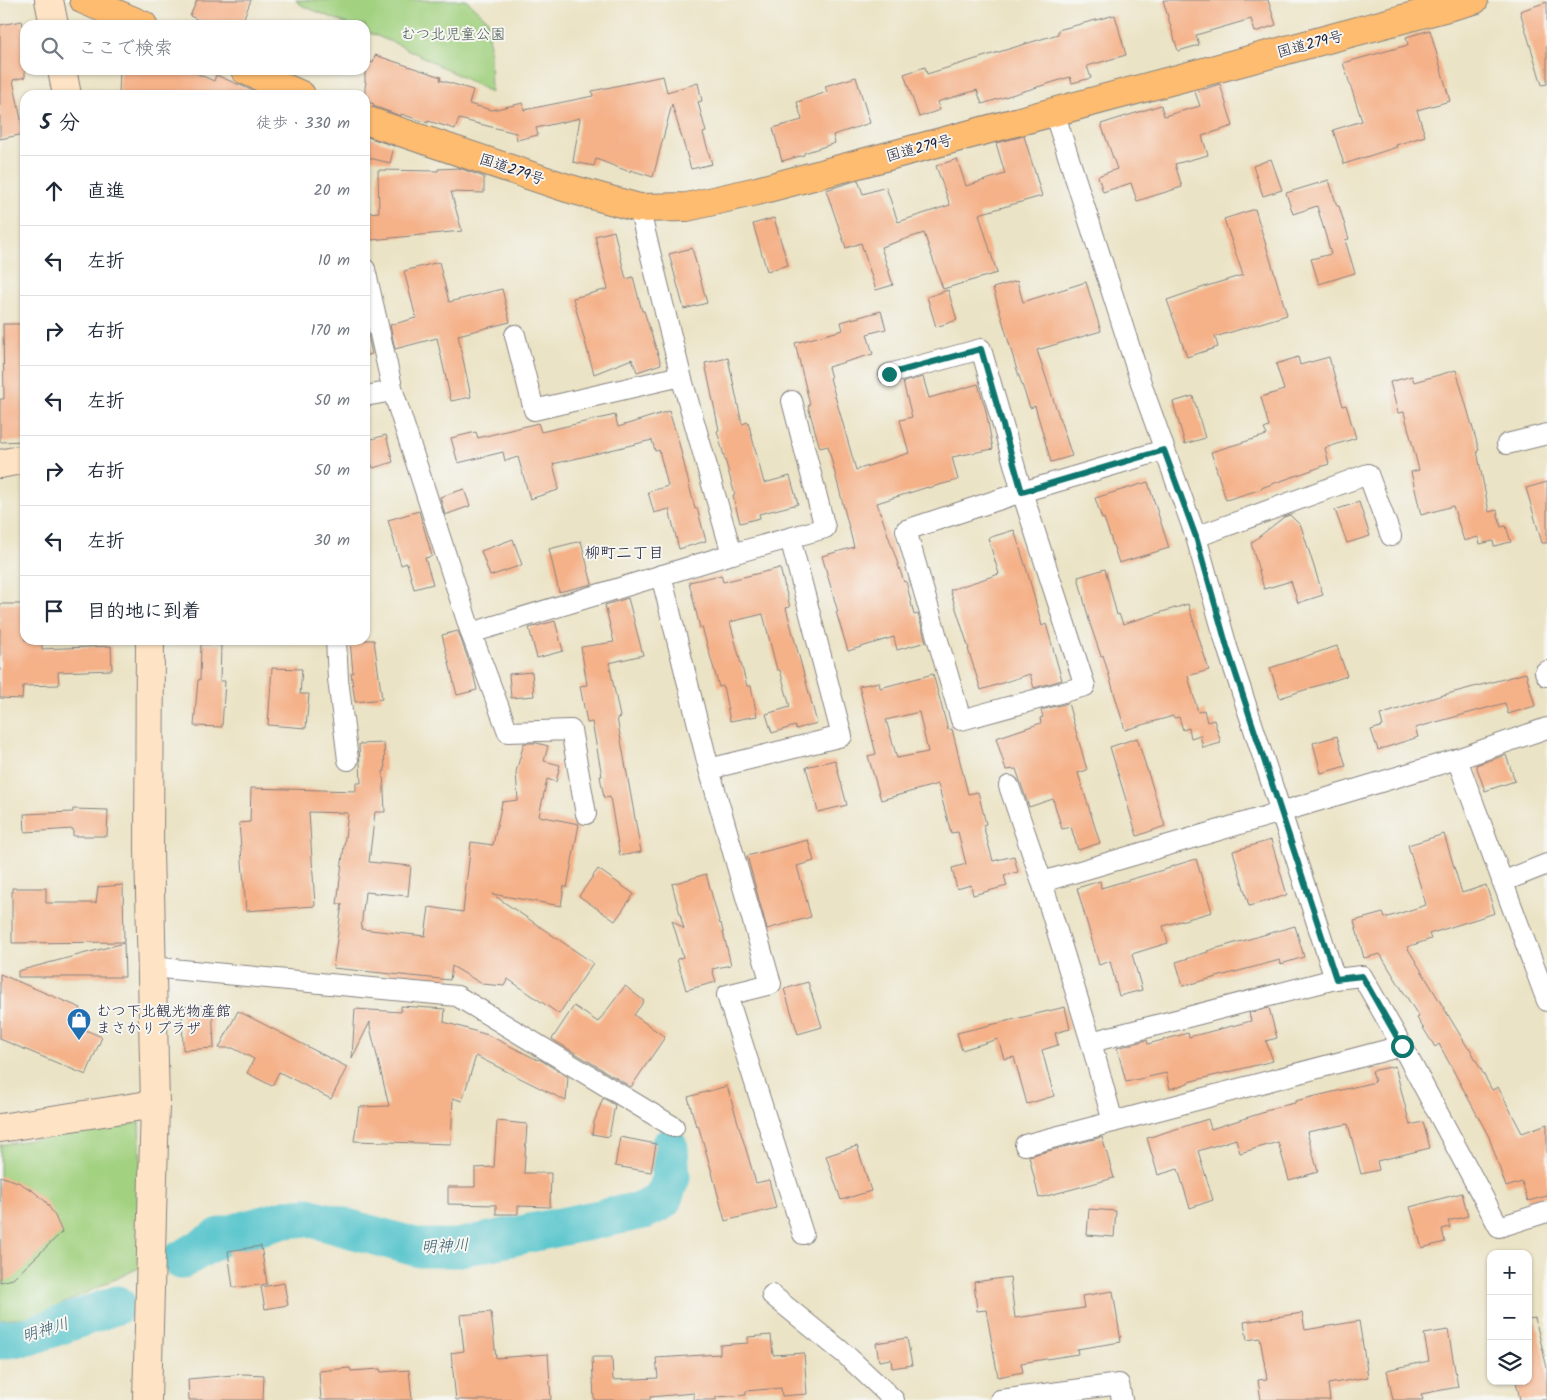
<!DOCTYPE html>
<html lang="ja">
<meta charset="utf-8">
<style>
body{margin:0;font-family:Kalam,"Klee One",sans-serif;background:#f6f6f7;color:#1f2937}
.controls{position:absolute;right:15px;bottom:15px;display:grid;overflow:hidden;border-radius:10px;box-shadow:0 1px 4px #0004}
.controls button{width:45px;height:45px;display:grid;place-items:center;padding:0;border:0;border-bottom:1px solid #e0e1e3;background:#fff;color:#1f2937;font:25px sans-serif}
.stop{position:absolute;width:15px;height:15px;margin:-11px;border:4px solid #0f766e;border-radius:50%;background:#fff}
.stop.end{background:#0f766e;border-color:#fff;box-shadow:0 1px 5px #0008}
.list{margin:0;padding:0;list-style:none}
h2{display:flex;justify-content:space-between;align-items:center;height:65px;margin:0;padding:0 20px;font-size:21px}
h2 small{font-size:16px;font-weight:400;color:#747a83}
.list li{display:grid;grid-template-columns:32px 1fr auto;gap:15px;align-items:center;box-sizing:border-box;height:70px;padding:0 20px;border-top:1px solid #e0e1e3}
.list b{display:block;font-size:19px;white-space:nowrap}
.list em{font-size:16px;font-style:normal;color:#747a83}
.icon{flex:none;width:28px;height:28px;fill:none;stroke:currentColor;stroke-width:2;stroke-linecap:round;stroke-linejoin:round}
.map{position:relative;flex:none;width:1547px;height:1400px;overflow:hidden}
.search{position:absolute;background:#fff;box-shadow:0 1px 4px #0004;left:20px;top:20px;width:350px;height:55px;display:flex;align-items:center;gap:12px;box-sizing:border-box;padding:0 18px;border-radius:15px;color:#747a83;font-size:19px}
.panel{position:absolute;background:#fff;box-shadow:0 1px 4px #0004;left:20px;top:90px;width:350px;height:555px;border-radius:15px}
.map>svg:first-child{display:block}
.green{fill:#a2d180;stroke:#627a5e}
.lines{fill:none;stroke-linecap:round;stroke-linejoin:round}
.river{stroke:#57c5cc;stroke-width:39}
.building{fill:#f5b188;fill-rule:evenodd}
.street-casing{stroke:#868280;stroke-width:22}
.secondary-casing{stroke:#868280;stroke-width:30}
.highway-casing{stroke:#868280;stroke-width:30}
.street{stroke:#fff;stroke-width:20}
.secondary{stroke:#fee4c5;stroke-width:28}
.highway{stroke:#fdbc6f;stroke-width:28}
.route{stroke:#0f766e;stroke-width:6}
.labels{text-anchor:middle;stroke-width:4;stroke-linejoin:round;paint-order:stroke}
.park-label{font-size:15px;fill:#485750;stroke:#f6f6f2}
.street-label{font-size:15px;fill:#22223b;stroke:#f6f6f2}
.poi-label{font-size:15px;fill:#22223b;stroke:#f6f6f2;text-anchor:start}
.neighbourhood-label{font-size:16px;fill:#22223b;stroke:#f6f6f2}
.water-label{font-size:16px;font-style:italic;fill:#355b6e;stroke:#f6f6f2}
</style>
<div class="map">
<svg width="1547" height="1400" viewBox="0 0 1547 1400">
<rect width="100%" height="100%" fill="#f6f6f2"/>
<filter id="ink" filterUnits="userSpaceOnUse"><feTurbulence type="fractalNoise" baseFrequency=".02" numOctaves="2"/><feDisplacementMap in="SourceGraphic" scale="10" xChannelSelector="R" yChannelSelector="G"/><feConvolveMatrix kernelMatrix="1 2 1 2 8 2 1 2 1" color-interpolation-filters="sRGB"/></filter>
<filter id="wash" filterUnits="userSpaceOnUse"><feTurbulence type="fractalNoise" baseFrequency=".0096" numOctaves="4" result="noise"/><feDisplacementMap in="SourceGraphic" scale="20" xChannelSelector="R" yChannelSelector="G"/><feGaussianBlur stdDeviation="1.12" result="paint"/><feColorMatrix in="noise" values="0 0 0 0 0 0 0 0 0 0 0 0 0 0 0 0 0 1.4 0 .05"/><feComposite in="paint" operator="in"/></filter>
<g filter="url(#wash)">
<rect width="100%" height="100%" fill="#ebe3c5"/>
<g class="green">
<polygon points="295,0 466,0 489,21 491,92 399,45 365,31 365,25 350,25 303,6"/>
<polygon points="139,1122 145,1265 37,1316 0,1320 0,1145"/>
</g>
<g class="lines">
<g class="river">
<polyline points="181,1260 220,1237 285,1219 308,1217 419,1248 456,1248 644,1210 662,1201 671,1177 669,1148"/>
<polyline points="0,1340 30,1336 117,1305"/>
</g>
</g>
<g id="blocks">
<g class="building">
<polygon points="197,0 251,0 241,25 210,25 190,16"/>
<polygon points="1163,0 1268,0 1276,25 1255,32 1251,19 1196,35 1199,45 1178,51"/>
<polygon points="1547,2 1547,84 1542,85 1520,11"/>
<polygon points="1115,15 1126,55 1087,66 1091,78 1072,83 1070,77 982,104 977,90 937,102 940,110 919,117 904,74 925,67 927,74 1058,34 1058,30"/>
<polygon points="22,21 25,34 25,77 13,80 24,134 0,139 0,25"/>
<polygon points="1430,30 1450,101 1417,110 1425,136 1396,145 1397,147 1344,164 1333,130 1362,121 1343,63 1408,45 1406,37"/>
<polygon points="375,55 441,77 440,80 473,90 469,104 492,110 523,103 524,110 593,96 592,91 663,76 667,92 698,83 702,101 698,102 706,132 703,133 712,164 691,169 672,104 653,177 630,170 630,172 596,159 594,166 573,162 580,118 536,128 538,135 517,140 516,133 459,119 455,129 428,121 428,123 401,114 401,116 373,106 374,104 365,101 365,87 366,82 365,82 365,60 373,63"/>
<polygon points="120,70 189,70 214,81 216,75 263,95 119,95"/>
<polygon points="856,77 870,123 833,135 835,143 804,153 804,155 782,161 773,128 802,120 797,102 827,92 825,86"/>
<polygon points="1220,84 1233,126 1202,136 1208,155 1175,164 1182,187 1137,201 1131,183 1103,192 1098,176 1117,169 1101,124 1161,105 1164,116 1200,106 1195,92"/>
<polygon points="1024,136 1042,196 979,214 997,273 943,289 924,233 881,247 893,285 876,290 861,243 846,248 826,190 858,180 863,194 886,187 898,222 950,205 936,166 957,159 966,186 1005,174 996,143"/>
<polygon points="367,137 394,146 390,163 365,157"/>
<polygon points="1271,159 1282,190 1263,196 1253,166"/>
<polygon points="459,168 484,177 484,193 451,192 462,231 371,240 368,213 379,212 378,170 438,171 438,169"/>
<polygon points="1329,180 1337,206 1339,206 1349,239 1345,240 1355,273 1319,284 1311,259 1331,254 1317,206 1293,214 1286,193"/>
<polygon points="1255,209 1287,315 1215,337 1218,347 1187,357 1167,300 1207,286 1243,275 1224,219"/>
<polygon points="774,218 788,265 767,271 753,224"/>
<polygon points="614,231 626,279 633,277 642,311 644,311 661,364 637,372 632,359 594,374 573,298 608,289 595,236"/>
<polygon points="692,248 707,303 684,309 669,254"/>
<polygon points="439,262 449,302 502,289 510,322 458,335 471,397 451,401 437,338 395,349 390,325 416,318 404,271"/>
<polygon points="1017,281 1023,302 1086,282 1101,331 1037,350 1072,456 1051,462 1035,406 1030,408 1016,367 993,288"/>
<polygon points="948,290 957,320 936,327 927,297"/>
<polygon points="881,311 886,329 867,334 873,354 828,367 831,378 830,378 856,470 909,453 900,420 912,417 903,382 923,377 929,398 978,384 986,411 993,449 952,457 958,480 928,488 928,487 877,503 904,582 906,581 914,615 918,614 926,642 897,650 894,637 848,651 836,612 838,612 822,556 854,547 828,446 820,448 808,406 810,405 795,343 843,330 841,322"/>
<polygon points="3,324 23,324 25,441 0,442 0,399 4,399"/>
<polygon points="365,331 367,331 372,354 365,356"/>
<polygon points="1298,357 1300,365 1329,357 1343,406 1346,405 1356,438 1325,448 1329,464 1261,488 1262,489 1226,500 1211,452 1267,435 1264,429 1269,427 1261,397 1284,390 1276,364"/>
<polygon points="728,358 742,424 748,422 764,483 790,476 798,504 759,514 760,518 740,523 733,496 735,495 717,431 719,430 705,363"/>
<polygon points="1456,370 1479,450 1477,451 1489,512 1497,510 1501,527 1506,526 1511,542 1494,546 1493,541 1480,544 1478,537 1464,541 1453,506 1421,515 1411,472 1419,470 1404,412 1398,413 1390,382 1412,376 1414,382"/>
<polygon points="1193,396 1205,438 1185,444 1173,402"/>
<polygon points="669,411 679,443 695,509 697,508 706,541 679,549 669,509 654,513 648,492 668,486 659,450 655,451 652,440 553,464 558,483 558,490 530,499 518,457 505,461 503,452 458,463 451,438 476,432 478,438 538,423 541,432 615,415 618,427"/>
<polygon points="386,435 393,462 373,468 369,458 365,458 365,441"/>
<polygon points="1148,482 1169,548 1119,563 1104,518 1102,519 1095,498"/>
<polygon points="1547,482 1547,543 1542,543 1526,488"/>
<polygon points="464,489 470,506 445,515 440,497"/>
<polygon points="1359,502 1370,536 1347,543 1335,510"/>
<polygon points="419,511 432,556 425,558 433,584 414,589 407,563 401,565 388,520"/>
<polygon points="1290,515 1301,526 1323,595 1298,603 1291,581 1264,589 1251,543 1284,517"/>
<polygon points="1014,530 1028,574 1042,626 1046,624 1062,680 1034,688 1030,674 981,690 968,649 969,649 950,590 999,574 988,538"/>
<polygon points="513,539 522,565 490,576 481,551"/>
<polygon points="581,541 592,584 559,592 549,549"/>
<polygon points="780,568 790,607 786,608 817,723 796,729 795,726 772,733 766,714 790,707 780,670 777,670 763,614 730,622 747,686 751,686 757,716 730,721 723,686 719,687 702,627 700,628 689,582 721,575 723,582"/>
<polygon points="1105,569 1117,615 1119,614 1123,624 1188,604 1209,670 1188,676 1198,712 1204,710 1207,722 1214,720 1221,743 1203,748 1200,735 1191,738 1189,728 1183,730 1179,717 1174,718 1173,716 1125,730 1103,655 1101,656 1090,624 1078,577"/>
<polygon points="628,598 643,655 609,663 620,717 617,718 641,852 620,856 610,797 604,798 600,776 602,776 592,722 587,723 580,686 587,685 581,647 614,642 605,605"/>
<polygon points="0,604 25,604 25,640 42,640 42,649 111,646 112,670 58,672 59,685 23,686 22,699 0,698"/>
<polygon points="555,621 563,651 537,658 529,628"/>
<polygon points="458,631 473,673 477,690 457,695 442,635"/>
<polygon points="350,640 374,640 382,699 355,702 351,673 353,673"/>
<polygon points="201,644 221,645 220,681 225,681 222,727 194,726 198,680 200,680"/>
<polygon points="1337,646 1347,676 1280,698 1270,668"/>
<polygon points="272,668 302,669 300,694 309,694 306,728 268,725"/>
<polygon points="532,672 534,696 511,698 509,674"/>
<polygon points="1526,673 1535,706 1508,714 1505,703 1415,728 1418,737 1378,750 1371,730 1383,726 1380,715 1436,697"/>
<path d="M933,674L948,730L952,729L968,794L978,792L986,824L983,825L993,861L1014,856L1018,872L1004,875L1007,886L973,895L971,885L957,889L952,868L966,864L958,832L951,833L938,784L881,800L868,756L876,754L859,686L879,682L880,688ZM919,712L928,752L897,758L886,720Z"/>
<polygon points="1068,703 1087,770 1078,773 1100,843 1078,850 1071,827 1062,829 1053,799 1029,807 1016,769 1006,770 996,738 1041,723 1040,718 1043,717 1041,710"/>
<polygon points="1337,736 1346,766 1321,773 1313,743"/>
<polygon points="1137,738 1165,826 1137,836 1110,747"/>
<polygon points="384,743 385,771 383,771 385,812 375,812 369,862 411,866 408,896 365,892 361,929 425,936 429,907 463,912 471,842 493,845 502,802 518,800 516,772 524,743 537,743 548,746 544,761 560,765 556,782 547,779 539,816 579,824 567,888 564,886 561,906 492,894 593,963 559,1014 508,979 504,986 482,984 452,966 450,980 333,968 342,904 337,904 348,813 309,812 315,906 246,911 239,823 250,822 251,788 356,791 356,783 361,783 359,744"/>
<polygon points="1506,755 1515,781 1485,791 1476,765"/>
<polygon points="835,760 847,805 818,812 806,767"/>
<polygon points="73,809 108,810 107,836 73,836 73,829 25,832 24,814 73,812"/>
<polygon points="1444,834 1462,893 1486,885 1495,913 1429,934 1431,939 1407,947 1468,1048 1469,1047 1492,1090 1498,1087 1522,1133 1547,1124 1547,1196 1528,1201 1522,1182 1506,1187 1489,1137 1439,1044 1435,1047 1417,1018 1419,1017 1380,954 1364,958 1354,921 1383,913 1385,918 1426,905 1408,845"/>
<polygon points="808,840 814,861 797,866 811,917 767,929 747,856"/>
<polygon points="1271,840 1287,895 1249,906 1233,851"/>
<polygon points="1196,859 1212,912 1163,926 1168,943 1132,954 1142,990 1119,996 1110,961 1099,965 1077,888 1100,881 1101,888 1170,868 1170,867"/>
<polygon points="598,869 634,894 615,921 579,896"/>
<polygon points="706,874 720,924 721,923 731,965 712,969 716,982 686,990 677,959 683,957 672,920 684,929 672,884"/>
<polygon points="123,885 124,942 12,943 12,888 46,888 46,903 96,903 98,887"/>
<polygon points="1295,926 1304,957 1281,964 1280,960 1183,986 1176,962 1208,952 1207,951"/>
<polygon points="124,943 125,977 18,977 18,971"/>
<polygon points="0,974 81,1008 74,1025 102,1037 86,1075 0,1039"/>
<polygon points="808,982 822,1027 798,1034 784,989"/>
<polygon points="625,986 644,1001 634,1015 665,1037 631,1087 552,1039 574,1006 598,1022"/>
<polygon points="212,1005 214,1048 183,1050 182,1007"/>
<polygon points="401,1006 445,1009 444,1022 488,1035 538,1060 539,1059 568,1077 566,1101 476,1056 462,1101 453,1098 451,1144 354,1141 359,1107 389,1106 370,1027 370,1022 352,1058 355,1009 401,1012"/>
<polygon points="1065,1007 1070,1029 1055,1033 1058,1045 1042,1050 1054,1096 1027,1104 1014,1057 1004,1059 998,1039 962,1050 957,1033"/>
<polygon points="1269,1008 1277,1038 1266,1041 1273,1061 1188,1082 1188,1083 1170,1089 1166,1073 1126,1082 1117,1048 1147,1040 1148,1044 1188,1033 1189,1037 1251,1021 1249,1013"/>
<polygon points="238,1011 347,1067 331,1099 279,1072 272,1086 247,1073 254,1059 233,1048 219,1048"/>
<polygon points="1395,1066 1410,1125 1423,1122 1430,1148 1377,1161 1379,1170 1361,1174 1348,1124 1307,1132 1318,1172 1289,1180 1278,1142 1240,1153 1236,1139 1198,1151 1213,1200 1190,1208 1178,1169 1158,1175 1147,1138 1208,1119 1211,1129 1265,1112 1265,1110 1295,1103 1295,1101 1375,1082 1372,1071"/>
<polygon points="727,1086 756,1183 769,1180 776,1208 725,1221 711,1169 698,1125 696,1126 688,1097"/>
<polygon points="603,1098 615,1105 609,1137 592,1134 594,1122"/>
<polygon points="497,1121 527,1124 524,1173 551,1173 550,1207 518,1206 518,1214 496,1214 496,1205 448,1204 448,1187 475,1187 475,1168 494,1167"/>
<polygon points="620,1137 656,1144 651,1172 615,1166"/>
<polygon points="1102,1137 1114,1178 1039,1198 1029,1156"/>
<polygon points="857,1146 871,1191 841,1200 826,1156"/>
<polygon points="0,1176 18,1182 33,1191 46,1202 55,1216 62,1232 13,1279 0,1282"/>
<polygon points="1462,1193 1468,1216 1448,1221 1450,1227 1442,1229 1445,1242 1422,1248 1410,1207"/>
<polygon points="1089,1209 1116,1211 1114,1237 1087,1235"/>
<polygon points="261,1246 267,1284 233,1288 228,1251"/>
<polygon points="1010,1277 1015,1318 1084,1308 1082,1296 1113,1291 1121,1342 1077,1349 1078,1354 1021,1363 1023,1372 998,1377 986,1310 977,1311 974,1282"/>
<polygon points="284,1283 288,1305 265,1309 261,1287"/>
<polygon points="491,1312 496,1358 548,1354 551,1400 456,1400 451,1353 464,1351 460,1315"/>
<polygon points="1302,1313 1305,1330 1359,1321 1368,1377 1328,1384 1330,1400 1261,1400 1258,1380 1267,1379 1260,1338 1247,1340 1244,1322"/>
<polygon points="1535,1318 1547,1368 1547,1400 1520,1400 1516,1381 1528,1381 1528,1319"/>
<polygon points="1448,1330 1458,1387 1421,1394 1423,1400 1393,1400 1387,1370 1429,1361 1424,1334"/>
<polygon points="771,1335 773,1355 804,1353 807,1394 782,1396 781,1388 746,1391 746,1395 716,1397 716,1400 694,1400 694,1393 650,1397 650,1400 594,1400 592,1357 612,1357 613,1380 658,1378 656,1358 720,1354 720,1345 748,1343 748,1337"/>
<polygon points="907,1338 912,1365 892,1368 891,1359 879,1361 876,1343"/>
<polygon points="350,1368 351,1371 380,1369 381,1372 409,1370 412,1400 321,1400 319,1371"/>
<polygon points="244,1374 264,1375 263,1400 189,1400 188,1379"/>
</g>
</g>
</g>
<g filter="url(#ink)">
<use href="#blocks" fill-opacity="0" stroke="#868280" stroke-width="1"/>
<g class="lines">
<defs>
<g id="street">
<polyline points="1054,112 1144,392 1196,537 1227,647 1281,812 1457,759 1547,728"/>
<polyline points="639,208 681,376 732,554 825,528 792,401"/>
<polyline points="365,269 393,391 471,633 508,732 571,730 586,814"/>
<polyline points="515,335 534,410 681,376"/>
<polyline points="889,374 981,349 1022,492 1085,686 961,720 906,530 1022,492 1164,450"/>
<polyline points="365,396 393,391"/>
<polyline points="1507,444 1547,434"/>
<polyline points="1196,537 1368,474 1391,536"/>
<polyline points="661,575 709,769 771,984 727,995 803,1234"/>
<polyline points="471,633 732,554"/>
<polyline points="336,640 338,679 348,760"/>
<polyline points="1547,671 1545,672 1547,676"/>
<polyline points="1457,759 1547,1001"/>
<polyline points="709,769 842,736 790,538"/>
<polyline points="1009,786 1042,882 1091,1042 1335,979 1362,976 1402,1046 1499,1227 1547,1212"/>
<polyline points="1042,882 1281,812 1335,979"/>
<polyline points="1502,882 1547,864"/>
<polyline points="151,967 457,996 674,1127"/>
<polyline points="1091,1042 1113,1122"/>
<polyline points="1025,1145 1402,1046"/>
<polyline points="772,1295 846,1355 894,1400"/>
<polyline points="1000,1400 1119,1384 1122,1400"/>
</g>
<g id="secondary">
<polyline points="49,0 54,25"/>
<polyline points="62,70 67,95"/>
<polyline points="0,464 25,459"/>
<polyline points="0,1128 155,1104"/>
<polyline points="147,1400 155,1104 149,850 150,640"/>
</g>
<g id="highway">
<polyline points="84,0 143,25"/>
<polyline points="245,70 301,95"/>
<polyline points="365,120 567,188 639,208 687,207 757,191 1474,0"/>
</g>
</defs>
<use href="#street" class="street-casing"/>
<use href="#secondary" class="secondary-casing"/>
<use href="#highway" class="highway-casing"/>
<use href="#street" class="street"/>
<use href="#secondary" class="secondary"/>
<use href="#highway" class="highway"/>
</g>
</g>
<g class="lines" filter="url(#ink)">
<polyline class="route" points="889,374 981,349 1022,492 1164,450 1196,537 1227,647 1336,979 1362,976 1402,1046"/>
</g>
<defs>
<symbol id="shop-pin" viewBox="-11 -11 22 30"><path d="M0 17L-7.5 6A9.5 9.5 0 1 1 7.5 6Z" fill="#1f6fb2" stroke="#f6f6f2"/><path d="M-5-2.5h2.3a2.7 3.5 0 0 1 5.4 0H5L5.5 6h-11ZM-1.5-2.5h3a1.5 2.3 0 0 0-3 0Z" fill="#fff"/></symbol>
</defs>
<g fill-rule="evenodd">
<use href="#shop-pin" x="65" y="1006" width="28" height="38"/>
</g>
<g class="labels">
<g class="park-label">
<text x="453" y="39">むつ北児童公園</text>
</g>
<g class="street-label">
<text transform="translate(1310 44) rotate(-15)" y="5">国道279号</text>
<text transform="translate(919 148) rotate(-15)" y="5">国道279号</text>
<text transform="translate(512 169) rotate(19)" y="5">国道279号</text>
</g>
<g class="poi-label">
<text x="96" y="1016">むつ下北観光物産館<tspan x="96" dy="17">まさかりプラザ</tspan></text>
</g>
<g class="neighbourhood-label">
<text x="624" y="558">柳町二丁目</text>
</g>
<g class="water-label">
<text transform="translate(445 1245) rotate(-3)" y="6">明神川</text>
<text transform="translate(45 1329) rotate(-17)" y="6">明神川</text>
</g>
</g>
</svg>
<div class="controls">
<button>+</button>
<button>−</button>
<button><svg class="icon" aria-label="layers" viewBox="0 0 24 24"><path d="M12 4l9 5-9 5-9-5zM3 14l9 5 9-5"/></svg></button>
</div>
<div class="stop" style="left:1402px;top:1046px"></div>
<div class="stop end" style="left:889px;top:374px"></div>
<div class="search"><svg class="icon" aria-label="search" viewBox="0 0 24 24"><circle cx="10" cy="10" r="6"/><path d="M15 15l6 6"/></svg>ここで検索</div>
<section class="panel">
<h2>5 分<small>徒歩 · 330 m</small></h2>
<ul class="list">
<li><svg class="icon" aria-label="ahead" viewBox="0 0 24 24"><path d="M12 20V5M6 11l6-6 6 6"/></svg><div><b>直進</b></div><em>20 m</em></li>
<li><svg class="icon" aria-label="left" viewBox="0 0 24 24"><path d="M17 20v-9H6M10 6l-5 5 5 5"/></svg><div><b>左折</b></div><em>10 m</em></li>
<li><svg class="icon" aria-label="right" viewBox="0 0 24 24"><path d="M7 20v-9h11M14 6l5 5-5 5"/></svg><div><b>右折</b></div><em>170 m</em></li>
<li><svg class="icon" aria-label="left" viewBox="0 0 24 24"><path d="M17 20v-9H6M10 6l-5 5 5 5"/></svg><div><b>左折</b></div><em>50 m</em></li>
<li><svg class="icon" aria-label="right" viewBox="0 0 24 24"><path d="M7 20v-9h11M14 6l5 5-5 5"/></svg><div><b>右折</b></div><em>50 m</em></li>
<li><svg class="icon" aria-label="left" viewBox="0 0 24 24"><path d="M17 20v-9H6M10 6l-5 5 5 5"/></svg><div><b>左折</b></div><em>30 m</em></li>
<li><svg class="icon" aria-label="arrive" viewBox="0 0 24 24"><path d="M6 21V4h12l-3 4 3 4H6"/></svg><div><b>目的地に到着</b></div></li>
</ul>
</section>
</div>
